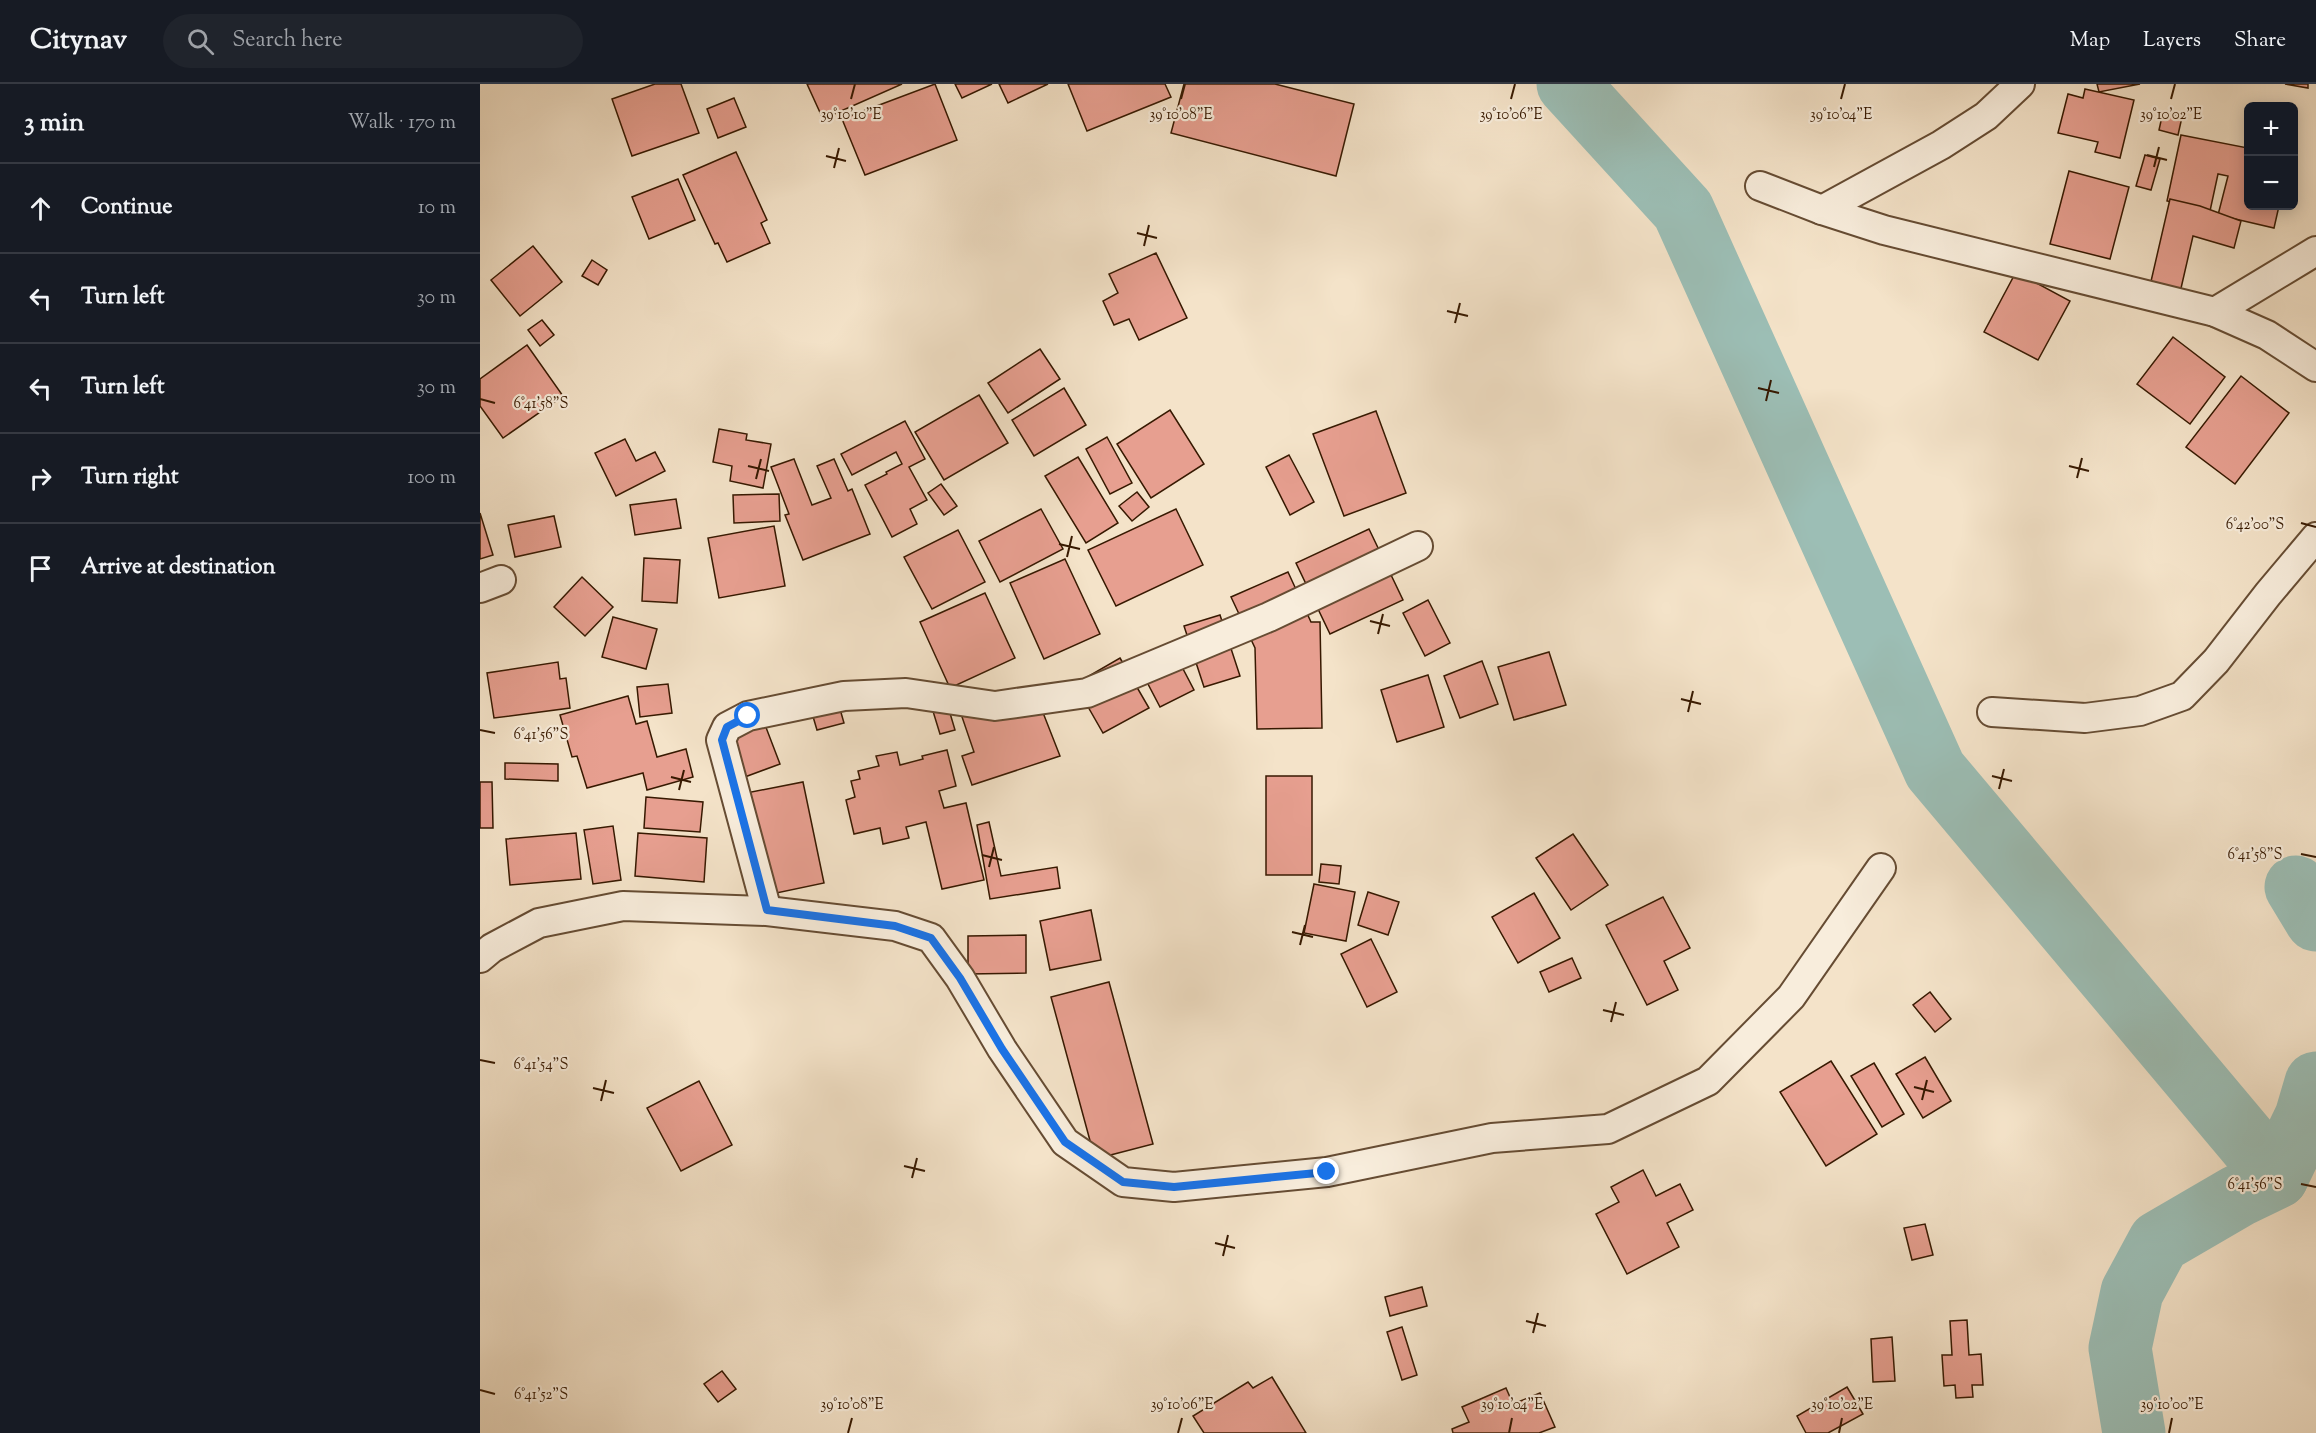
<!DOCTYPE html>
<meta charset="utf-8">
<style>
body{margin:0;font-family:"Sorts Mill Goudy",serif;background:#20242c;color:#f1f3f6}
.controls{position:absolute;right:18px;top:18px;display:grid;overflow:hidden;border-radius:9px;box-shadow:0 3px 15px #0003}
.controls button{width:54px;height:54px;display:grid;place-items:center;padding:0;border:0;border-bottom:2px solid #363941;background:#171b24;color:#f1f3f6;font:30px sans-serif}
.stop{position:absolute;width:18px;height:18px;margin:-14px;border:4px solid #1a73e8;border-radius:50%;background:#fff}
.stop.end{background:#1a73e8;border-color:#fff;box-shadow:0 2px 6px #0008}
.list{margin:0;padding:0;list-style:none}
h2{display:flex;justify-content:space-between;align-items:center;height:78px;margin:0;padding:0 24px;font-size:26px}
h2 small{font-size:20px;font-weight:400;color:#9ea1a6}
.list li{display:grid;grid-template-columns:39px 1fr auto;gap:18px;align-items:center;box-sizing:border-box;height:90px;padding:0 24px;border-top:2px solid #363941}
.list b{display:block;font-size:22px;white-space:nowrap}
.list em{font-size:20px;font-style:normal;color:#9ea1a6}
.icon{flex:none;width:33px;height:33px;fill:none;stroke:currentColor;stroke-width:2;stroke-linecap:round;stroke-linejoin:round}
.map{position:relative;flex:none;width:1836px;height:1349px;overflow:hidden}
header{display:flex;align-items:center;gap:36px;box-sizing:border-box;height:84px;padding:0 30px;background:#171b24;border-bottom:2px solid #363941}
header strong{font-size:28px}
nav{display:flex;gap:33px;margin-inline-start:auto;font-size:21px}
.search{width:420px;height:54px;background:#20242c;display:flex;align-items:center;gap:15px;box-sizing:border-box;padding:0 21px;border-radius:33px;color:#9ea1a6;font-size:22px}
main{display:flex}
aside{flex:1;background:#171b24}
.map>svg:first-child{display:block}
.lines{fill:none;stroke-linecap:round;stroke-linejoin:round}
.river{stroke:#9cbeb5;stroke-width:63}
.building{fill:#e79f90;stroke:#371901;stroke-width:1.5}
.minor-casing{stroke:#664c33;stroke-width:32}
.minor{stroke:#f8eddc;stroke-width:28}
.route{stroke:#1a73e8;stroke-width:8}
.ticks{fill:none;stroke:#371901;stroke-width:2}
.ticks-label{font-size:15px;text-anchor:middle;fill:#371901;stroke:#f8eddc;stroke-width:4.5;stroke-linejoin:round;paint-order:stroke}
</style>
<header>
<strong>Citynav</strong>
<div class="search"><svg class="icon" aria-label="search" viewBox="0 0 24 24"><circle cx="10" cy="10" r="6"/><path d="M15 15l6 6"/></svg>Search here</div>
<nav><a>Map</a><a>Layers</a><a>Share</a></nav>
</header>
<main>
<aside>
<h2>3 min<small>Walk · 170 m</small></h2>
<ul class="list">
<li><svg class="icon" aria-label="ahead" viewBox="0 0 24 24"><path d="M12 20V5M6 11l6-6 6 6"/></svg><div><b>Continue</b></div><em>10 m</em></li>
<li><svg class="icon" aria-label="left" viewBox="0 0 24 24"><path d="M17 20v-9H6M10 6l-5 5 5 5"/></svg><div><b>Turn left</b></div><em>30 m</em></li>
<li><svg class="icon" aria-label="left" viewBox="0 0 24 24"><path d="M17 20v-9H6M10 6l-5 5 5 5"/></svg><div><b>Turn left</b></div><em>30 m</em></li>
<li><svg class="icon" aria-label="right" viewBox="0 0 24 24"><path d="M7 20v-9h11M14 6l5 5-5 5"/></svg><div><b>Turn right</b></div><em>100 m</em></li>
<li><svg class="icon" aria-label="arrive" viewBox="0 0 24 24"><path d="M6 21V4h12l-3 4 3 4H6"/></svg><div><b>Arrive at destination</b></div></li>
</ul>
</aside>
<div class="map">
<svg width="1836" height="1349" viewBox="0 0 1836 1349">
<rect width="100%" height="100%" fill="#f4e3c9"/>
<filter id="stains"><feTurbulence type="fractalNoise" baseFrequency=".00333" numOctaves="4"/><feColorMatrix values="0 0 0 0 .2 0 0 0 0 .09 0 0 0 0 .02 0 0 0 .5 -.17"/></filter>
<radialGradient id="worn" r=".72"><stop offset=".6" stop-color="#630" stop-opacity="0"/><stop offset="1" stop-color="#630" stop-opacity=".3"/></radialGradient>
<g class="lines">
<g class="river">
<polyline points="1088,0 1203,126 1455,686 1797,1093"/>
<polyline points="1816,803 1836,836"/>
<polyline points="1654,1349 1640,1264 1652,1208 1679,1158 1758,1112 1797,1093 1826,1033 1836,999"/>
</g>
</g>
<g class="building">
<polygon points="175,0 201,0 219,49 152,72 132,15"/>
<polygon points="327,0 422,0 343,35"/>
<polygon points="455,0 477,56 385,91 362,35"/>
<polygon points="475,0 512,0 482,14"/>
<polygon points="519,0 568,0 528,19"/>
<polygon points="588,0 685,0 691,13 607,47"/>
<polygon points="704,0 795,0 874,20 856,92 691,49"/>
<polygon points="1617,0 1660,0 1619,8"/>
<polygon points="1805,0 1828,0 1828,4"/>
<polygon points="1605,5 1654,16 1640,74 1615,68 1618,58 1578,49 1588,10 1603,14"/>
<polygon points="254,14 266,43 238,54 227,25"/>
<polygon points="1683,28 1702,33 1698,51 1679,46"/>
<polygon points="1701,51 1768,64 1768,122 1799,122 1794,144 1738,131 1748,92 1738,90 1730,127 1687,117"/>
<polygon points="256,68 287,136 281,139 290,159 247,178 238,159 235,160 203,91"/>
<polygon points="1665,71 1680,75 1671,106 1656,102"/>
<polygon points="1589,87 1649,103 1630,175 1570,160"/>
<polygon points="198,95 215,136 169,155 152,113"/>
<polygon points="1690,115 1720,122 1761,137 1754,164 1713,152 1699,213 1669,206"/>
<polygon points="53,162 82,198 40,232 11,196"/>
<polygon points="676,169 707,234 659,256 649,235 634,241 623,217 638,209 629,190"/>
<polygon points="112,176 127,186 118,201 102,192"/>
<polygon points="1536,188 1590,217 1558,276 1504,248"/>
<polygon points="62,236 74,251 60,262 48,246"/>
<polygon points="1693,253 1745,293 1710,340 1657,300"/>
<polygon points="47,261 83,312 23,354 0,322 0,295"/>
<polygon points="560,265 580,295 528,329 508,299"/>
<polygon points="1761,292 1809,329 1755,400 1706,363"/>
<polygon points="584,304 606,341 554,372 532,336"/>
<polygon points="499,311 528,359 464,396 435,348"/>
<polygon points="690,326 724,380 671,414 637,360"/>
<polygon points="896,327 926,409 864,432 833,350"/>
<polygon points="425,337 445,375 429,383 447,416 430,425 437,440 412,453 385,401 407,390 406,388 422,380 416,368 372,391 361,370"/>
<polygon points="239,345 267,350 266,356 291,360 283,404 250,397 252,382 233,378"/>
<polygon points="627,353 652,399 630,410 606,365"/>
<polygon points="145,355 156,377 175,368 185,387 136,412 115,369"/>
<polygon points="809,371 834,418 810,431 786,383"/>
<polygon points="598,373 638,439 606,459 565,392"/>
<polygon points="314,375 332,421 351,414 337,382 354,375 368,407 372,405 390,450 323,476 305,431 309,430 291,383"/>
<polygon points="461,400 477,422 464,431 448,409"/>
<polygon points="657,408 669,423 652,437 639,422"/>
<polygon points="299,410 300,437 254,439 253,411"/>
<polygon points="196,415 201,444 155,451 150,421"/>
<polygon points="561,425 583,465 520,498 499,457"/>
<polygon points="696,425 723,481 636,522 608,466"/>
<polygon points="0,429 13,471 0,475"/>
<polygon points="74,432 81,463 35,473 28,441"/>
<polygon points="294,442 305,502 239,514 228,454"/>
<polygon points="889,445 923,516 850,550 816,479"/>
<polygon points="478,446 505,498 452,525 424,473"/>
<polygon points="164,474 200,476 197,519 162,517"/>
<polygon points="585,475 620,550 564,575 530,499"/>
<polygon points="808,488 831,538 840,538 842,644 777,645 775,564 751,513"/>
<polygon points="102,493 133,523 105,552 74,523"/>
<polygon points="505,509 535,574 470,604 440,538"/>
<polygon points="948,516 970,559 945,572 923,529"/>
<polygon points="740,531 760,592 724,603 704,542"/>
<polygon points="133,533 177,545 166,585 122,573"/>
<polygon points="690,560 714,606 680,623 656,577"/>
<polygon points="1069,568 1086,621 1034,636 1018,583"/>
<polygon points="640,574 669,624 623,649 595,600"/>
<polygon points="1002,577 1018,620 980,634 964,592"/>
<polygon points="78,578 80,595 86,594 90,624 14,634 7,589"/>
<polygon points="948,591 964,643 917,658 901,606"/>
<polygon points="188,600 192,629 160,633 157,603"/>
<polygon points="356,611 364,639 337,646 329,619"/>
<polygon points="148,612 156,640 167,637 177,673 206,665 213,693 167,706 163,689 107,704 97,672 92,673 80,631"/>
<polygon points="467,619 475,646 460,650 452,624"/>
<polygon points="560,621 580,672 492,701 482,672 494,668 480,627"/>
<polygon points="282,633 300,680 254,697 237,649"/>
<polygon points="467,666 476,702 459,707 464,724 486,719 504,796 462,805 446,738 426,743 429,754 403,760 400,744 374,750 366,716 375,713 371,697 380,695 378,687 399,682 396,672 417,668 420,681 443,675 442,672"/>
<polygon points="25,679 78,680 78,697 25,695"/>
<rect x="786" y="692" width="46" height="99"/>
<polygon points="0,698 12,698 13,744 0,744"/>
<polygon points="323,698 344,799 277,813 256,711"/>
<polygon points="166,713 223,718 220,748 164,744"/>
<polygon points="509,738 521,792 577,783 580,804 510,815 497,741"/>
<polygon points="133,742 141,796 113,800 104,746"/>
<polygon points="96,749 101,795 30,801 26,755"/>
<polygon points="158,749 227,754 224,798 155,792"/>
<polygon points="1093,750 1128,801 1091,826 1056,774"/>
<polygon points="841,780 861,782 859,800 839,798"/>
<polygon points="834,800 875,808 866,857 824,849"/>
<polygon points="888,808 919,818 908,851 878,841"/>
<polygon points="1054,809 1080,854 1038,879 1012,833"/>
<polygon points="1183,813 1210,864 1184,877 1198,906 1167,921 1126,841"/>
<polygon points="611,826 621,876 570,886 560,837"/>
<polygon points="546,851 546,889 488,890 488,852"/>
<polygon points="891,855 917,908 887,923 861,870"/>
<polygon points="1092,874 1101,894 1069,908 1060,888"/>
<polygon points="629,898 673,1060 615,1075 571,913"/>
<polygon points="1450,908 1471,935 1455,948 1433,921"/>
<polygon points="1445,973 1471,1017 1443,1034 1416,990"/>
<polygon points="1351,977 1397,1050 1346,1082 1300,1008"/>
<polygon points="1394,979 1424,1030 1402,1043 1371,992"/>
<polygon points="219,997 252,1061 201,1087 167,1024"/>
<polygon points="1163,1086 1176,1112 1200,1100 1213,1126 1187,1139 1199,1163 1147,1190 1116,1130 1139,1118 1131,1103"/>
<polygon points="1445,1140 1453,1171 1432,1176 1424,1144"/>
<polygon points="942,1203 947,1222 910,1232 905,1213"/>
<polygon points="1487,1236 1489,1271 1501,1270 1503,1301 1492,1301 1493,1313 1476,1314 1475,1301 1464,1302 1462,1271 1472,1271 1470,1237"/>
<polygon points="922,1243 937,1291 922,1296 907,1248"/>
<polygon points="1412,1253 1415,1297 1393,1298 1391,1255"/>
<polygon points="242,1287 256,1305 238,1318 224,1300"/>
<polygon points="792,1293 826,1349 724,1349 713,1332 768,1298 773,1304"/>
<polygon points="1367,1303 1383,1330 1348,1349 1326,1349 1317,1332"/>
<polygon points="1026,1304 1033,1320 1060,1309 1075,1343 1059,1349 973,1349 972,1345 989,1338 982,1323"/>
</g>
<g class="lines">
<defs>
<g id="minor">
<polyline points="1280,102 1342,126 1404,146 1735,228 1787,251 1836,283"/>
<polyline points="1342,126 1461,61 1506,32 1540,0"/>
<polyline points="1735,228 1836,167"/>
<polyline points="0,504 21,496"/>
<polyline points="1512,628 1605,634 1660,627 1702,612 1736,577 1788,510 1836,453"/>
<polyline points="287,827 241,656 247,643 268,632 364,612 426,609 515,622 607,609 789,533 938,462"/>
<polyline points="0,874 12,864 59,839 143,822 287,827 415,842 451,854 480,894 522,965 585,1058 643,1098 694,1103 847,1088 1012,1054 1128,1045 1228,997 1311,913 1401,784"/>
</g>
</defs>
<use href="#minor" class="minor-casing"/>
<use href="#minor" class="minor"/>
</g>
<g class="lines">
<polyline class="route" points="268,632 247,643 242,656 287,826 415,842 451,854 480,894 522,965 585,1058 643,1098 694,1103 847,1088"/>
</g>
<path class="ticks" d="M371,15L375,0M701,15L705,0M1031,15L1035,0M1361,15L1365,0M1691,15L1695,0M1667,71L1687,76M346,72L366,77M1674,83L1679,63M354,84L359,64M657,149L677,154M664,162L669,141M967,227L988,232M975,239L980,219M1278,304L1299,309M0,315L15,319M1286,317L1291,296M268,382L289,387M1589,382L1609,387M1597,394L1602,374M276,395L281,375M1821,439L1836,443M579,460L600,465M587,473L592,452M890,537L910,542M898,550L903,530M1201,615L1221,620M1208,628L1213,607M0,646L15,649M1512,692L1532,697M191,693L211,698M1519,705L1524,685M199,706L204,686M1821,770L1836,773M502,771L522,776M509,783L514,763M812,848L833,853M820,861L825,841M1123,926L1144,931M1131,938L1136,918M0,976L15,979M1434,1003L1454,1008M113,1004L134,1009M1442,1016L1447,996M121,1017L126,996M424,1082L445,1087M432,1094L437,1074M1821,1100L1836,1103M735,1159L755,1164M743,1172L748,1151M1046,1237L1066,1242M1053,1249L1058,1229M0,1306L15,1310M368,1349L372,1334M698,1349L702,1334M1029,1349L1032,1334M1359,1349L1362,1334M1689,1349L1692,1334"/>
<g class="ticks-label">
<text x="371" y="35">39°10'10"E</text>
<text x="701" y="35">39°10'08"E</text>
<text x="1031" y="35">39°10'06"E</text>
<text x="1361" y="35">39°10'04"E</text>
<text x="1691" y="35">39°10'02"E</text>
<text x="61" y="324">6°41'58"S</text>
<text x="1775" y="445">6°42'00"S</text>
<text x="61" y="655">6°41'56"S</text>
<text x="1775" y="775">6°41'58"S</text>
<text x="61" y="985">6°41'54"S</text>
<text x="1775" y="1105">6°41'56"S</text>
<text x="61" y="1315">6°41'52"S</text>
<text x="372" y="1325">39°10'08"E</text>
<text x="702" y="1325">39°10'06"E</text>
<text x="1032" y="1325">39°10'04"E</text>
<text x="1362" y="1325">39°10'02"E</text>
<text x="1692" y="1325">39°10'00"E</text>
</g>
<rect width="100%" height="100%" filter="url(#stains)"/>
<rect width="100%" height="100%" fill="url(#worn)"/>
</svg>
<div class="controls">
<button>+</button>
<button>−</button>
</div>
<div class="stop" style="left:268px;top:632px"></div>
<div class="stop end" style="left:847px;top:1088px"></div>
</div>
</main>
